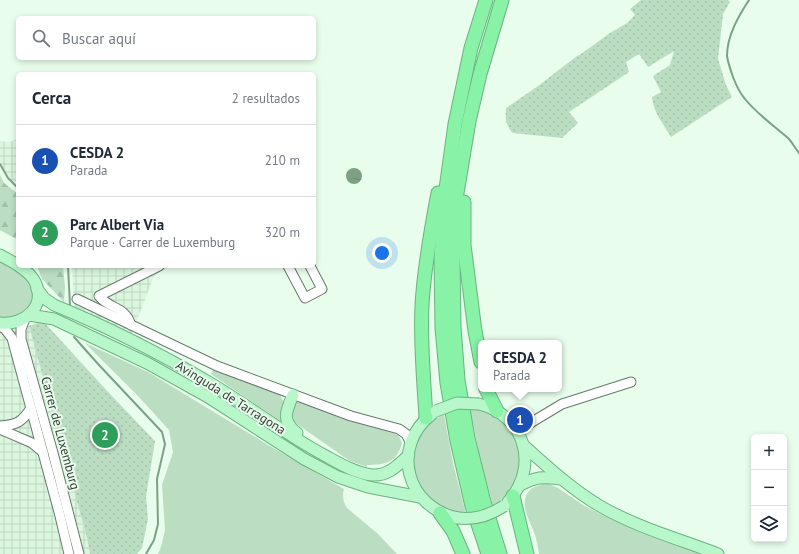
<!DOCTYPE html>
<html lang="es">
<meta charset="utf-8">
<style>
body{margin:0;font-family:"PT Sans",sans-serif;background:#f6f6f7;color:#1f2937}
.controls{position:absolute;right:12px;bottom:12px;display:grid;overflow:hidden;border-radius:6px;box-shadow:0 2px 6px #0003}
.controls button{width:36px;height:36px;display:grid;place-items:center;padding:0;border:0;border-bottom:1px solid #e0e1e3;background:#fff;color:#1f2937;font:20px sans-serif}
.you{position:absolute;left:382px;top:253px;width:14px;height:14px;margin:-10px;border:3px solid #fff;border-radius:50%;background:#1a73e8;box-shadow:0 0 0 6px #1a73e833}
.badge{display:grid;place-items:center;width:26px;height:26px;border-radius:50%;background:#d93025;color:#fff;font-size:13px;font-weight:700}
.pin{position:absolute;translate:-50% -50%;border:2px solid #fff;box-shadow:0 1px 4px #0006}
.popup{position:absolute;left:478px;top:340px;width:84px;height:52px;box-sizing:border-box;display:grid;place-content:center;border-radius:6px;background:#fff;filter:drop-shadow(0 1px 3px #0005);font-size:13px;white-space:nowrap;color:#747a83}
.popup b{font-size:15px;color:#1f2937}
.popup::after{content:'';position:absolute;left:50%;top:100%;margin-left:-8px;border:8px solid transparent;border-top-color:#fff}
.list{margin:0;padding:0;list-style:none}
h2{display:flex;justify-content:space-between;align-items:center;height:52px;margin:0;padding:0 16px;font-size:17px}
h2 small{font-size:13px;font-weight:400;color:#747a83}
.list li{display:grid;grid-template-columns:26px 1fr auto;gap:12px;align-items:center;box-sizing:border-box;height:72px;padding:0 16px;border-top:1px solid #e0e1e3}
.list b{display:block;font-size:15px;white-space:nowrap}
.list p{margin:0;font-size:13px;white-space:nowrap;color:#747a83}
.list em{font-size:13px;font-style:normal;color:#747a83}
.icon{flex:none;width:22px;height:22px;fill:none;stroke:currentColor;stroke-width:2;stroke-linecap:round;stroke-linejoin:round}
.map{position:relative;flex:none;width:799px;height:554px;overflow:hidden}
.search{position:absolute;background:#fff;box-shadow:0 2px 6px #0003;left:16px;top:16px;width:300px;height:44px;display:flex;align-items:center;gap:10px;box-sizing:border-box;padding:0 14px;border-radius:6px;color:#747a83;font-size:15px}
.panel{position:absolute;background:#fff;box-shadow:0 2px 6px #0003;left:16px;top:72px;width:300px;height:196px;border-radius:6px}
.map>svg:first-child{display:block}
.industrial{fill:url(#industrial-grid)}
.grass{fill:#bbdec3}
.forest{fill:url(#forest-firs)}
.park{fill:url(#park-dots)}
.water{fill:url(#water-ripples)}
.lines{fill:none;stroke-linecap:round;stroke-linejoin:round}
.stream{stroke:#7da185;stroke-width:2}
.minor-casing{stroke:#677a6b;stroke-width:11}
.major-casing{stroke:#6bb380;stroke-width:13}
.highway-casing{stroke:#6bb380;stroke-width:15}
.minor{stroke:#fff;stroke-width:9}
.major{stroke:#b8f7ca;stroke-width:11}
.highway{stroke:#88f2a6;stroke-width:13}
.major-bridge-casing{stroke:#6bb380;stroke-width:13;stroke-linecap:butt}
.major-bridge{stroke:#b8f7ca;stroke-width:11}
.labels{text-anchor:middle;stroke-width:4;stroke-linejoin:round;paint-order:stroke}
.street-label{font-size:13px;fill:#363f38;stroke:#e8fdec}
</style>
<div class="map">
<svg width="799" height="554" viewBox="0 0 799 554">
<defs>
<pattern id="industrial-grid" width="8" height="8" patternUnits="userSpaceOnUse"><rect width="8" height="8" fill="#daf6df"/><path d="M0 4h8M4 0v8" fill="none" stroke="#bcd4c0"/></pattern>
<pattern id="forest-firs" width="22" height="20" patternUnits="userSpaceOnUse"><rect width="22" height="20" fill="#bbdec3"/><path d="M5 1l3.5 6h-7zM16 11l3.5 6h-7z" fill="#a1c0a8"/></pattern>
<pattern id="park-dots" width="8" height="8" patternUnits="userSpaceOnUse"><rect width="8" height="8" fill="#bbdec3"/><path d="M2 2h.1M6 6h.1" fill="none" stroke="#a1c0a8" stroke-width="1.8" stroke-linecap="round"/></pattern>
<pattern id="water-ripples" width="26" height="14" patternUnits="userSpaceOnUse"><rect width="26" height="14" fill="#7da185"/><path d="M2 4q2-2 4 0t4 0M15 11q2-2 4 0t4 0" fill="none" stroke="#67856e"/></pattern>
</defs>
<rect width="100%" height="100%" fill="#e8fdec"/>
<g class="industrial">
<polygon points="18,139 18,183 9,179 0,161 0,141 9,142"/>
<polygon points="72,266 170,266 154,276 132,333 74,307"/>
<polygon points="29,326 87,538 90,554 0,554 0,330"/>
</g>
<g class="grass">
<polygon points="0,260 23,274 31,285 33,296 31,305 28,310 13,318 0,318"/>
<path d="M85,343L148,372L275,449L344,489C342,495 343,502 347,508L378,534L397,554H158L161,547L165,530L162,485L173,452L169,430L139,397Z"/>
<path d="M214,368L276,391C287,401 284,409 282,422L211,374Z"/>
<path d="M297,402H302L388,430L390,432L398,435L402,443C397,462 386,465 367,465V467L350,461L294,422L292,417L294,405Z"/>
<polygon points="479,409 490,413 501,419 509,428 515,439 519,453 519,468 512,490 501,501 493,506 481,461 470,410"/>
<path d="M444,415L453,463L466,514C454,512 441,509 432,501C409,482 407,442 430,422C434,419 439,417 444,415Z"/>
<path d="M543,484H549L558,488L583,505L617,522L704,554H539C538,548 537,541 535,535C531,522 518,504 529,491C532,487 538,486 543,484Z"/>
</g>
<g class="forest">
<polygon points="0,175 4,183 18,194 18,240 0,230"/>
<polygon points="37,266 63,266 65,287 64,302 42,279"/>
</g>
<g class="park">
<path d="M641,0H728L730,2L723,14L718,59L726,85L732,97L671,137C664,125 653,112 652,97L661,92L653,76L670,65L674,51L648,67L639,54L626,62L629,72L569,112L578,123L562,138L513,133C505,125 505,118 506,108L538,86L577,56L581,54L610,33L627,23L635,15L630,9Z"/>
<polygon points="43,321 110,394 155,441 146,497 148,519 142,548 137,554 90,554 87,538 29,326"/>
</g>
<circle class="water" cx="354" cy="176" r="8"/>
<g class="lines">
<g class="stream">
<path d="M749,0C738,17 727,36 727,56C728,63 731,71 733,77C736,85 739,92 745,99C757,114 773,125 788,138C792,142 795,148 799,153"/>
<polyline points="0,164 8,178 18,188"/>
<polyline points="68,266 70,306"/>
<polyline points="74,337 99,365 162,432 165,444 157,479 158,524 154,540 146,554"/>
</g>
<defs>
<g id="minor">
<polyline points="288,266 305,298 322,289 310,266"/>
<polyline points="77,299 217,366 351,416 399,429 406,434 411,443"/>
<polyline points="25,319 21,329 21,339 53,453 79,554"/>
<path d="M131,325C124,305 110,310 99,296L159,266"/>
<polyline points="0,326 5,329 12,338 59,512 69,554"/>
<path d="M0,426C17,425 22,422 31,408"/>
<polyline points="0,429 32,443 43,452"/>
<polyline points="517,431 562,404 631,382"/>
</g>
<g id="major">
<polyline points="0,255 18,265"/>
<path d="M37,289L44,298L54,305C108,327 161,354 212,384C250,407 285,434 324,455C339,463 355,473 372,475C388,476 397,466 408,456"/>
<polyline points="29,315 54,319 147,363 208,397 304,459 338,477 368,487 420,497"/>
<path d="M0,323C24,326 47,306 35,282C32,275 25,270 19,266"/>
<path d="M293,395C286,411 281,421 297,433"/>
<path d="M479,404C525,415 540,466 508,502"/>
<path d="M432,414C390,446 406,508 458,518"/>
<path d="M523,445C548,467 571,489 600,506C636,527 679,539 718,554"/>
<path d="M520,485C538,476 542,477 562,479"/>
</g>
<g id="highway">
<polyline points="486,0 471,48 455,124 445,196 441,258 442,328 447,383 457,441 472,506 488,554"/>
<polyline points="464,202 464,245 475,331 481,362"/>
<polyline points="486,389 497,411"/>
<path d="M426,418C424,381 420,343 422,305C424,268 431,230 438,193"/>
<polyline points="513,496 527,554"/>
<polyline points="440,513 453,531 463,554"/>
<polyline points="500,554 484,502 468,438 458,380 454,327 453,258 456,199 469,121 480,74 502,0"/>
</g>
</defs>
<use href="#minor" class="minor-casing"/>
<use href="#major" class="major-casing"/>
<use href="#highway" class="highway-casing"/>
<use href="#minor" class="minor"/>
<use href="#major" class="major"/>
<use href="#highway" class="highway"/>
<defs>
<g id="major-bridge">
<polyline points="436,411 457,403 479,404"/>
<path d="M458,518C475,520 489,516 504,506"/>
</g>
</defs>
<use href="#major-bridge" class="major-bridge-casing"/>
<use href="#major-bridge" class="major-bridge"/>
</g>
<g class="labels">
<g class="street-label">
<text transform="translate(231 397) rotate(32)" y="5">Avinguda de Tarragona</text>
<text transform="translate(61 433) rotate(75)" y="5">Carrer de Luxemburg</text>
</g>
</g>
</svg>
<div class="controls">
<button>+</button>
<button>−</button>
<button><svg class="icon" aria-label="layers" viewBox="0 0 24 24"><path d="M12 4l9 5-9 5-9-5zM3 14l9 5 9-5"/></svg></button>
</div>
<div class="you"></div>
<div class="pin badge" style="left:520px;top:420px;background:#1a4fb4">1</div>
<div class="popup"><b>CESDA 2</b>Parada</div>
<div class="pin badge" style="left:105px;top:435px;background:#2e9e5b">2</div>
<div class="search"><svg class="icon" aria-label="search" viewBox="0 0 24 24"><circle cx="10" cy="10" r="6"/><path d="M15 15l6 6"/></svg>Buscar aquí</div>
<section class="panel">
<h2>Cerca<small>2 resultados</small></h2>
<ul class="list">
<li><span class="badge" style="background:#1a4fb4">1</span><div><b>CESDA 2</b><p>Parada</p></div><em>210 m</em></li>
<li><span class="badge" style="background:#2e9e5b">2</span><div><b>Parc Albert Via</b><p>Parque · Carrer de Luxemburg</p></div><em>320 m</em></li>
</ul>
</section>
</div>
